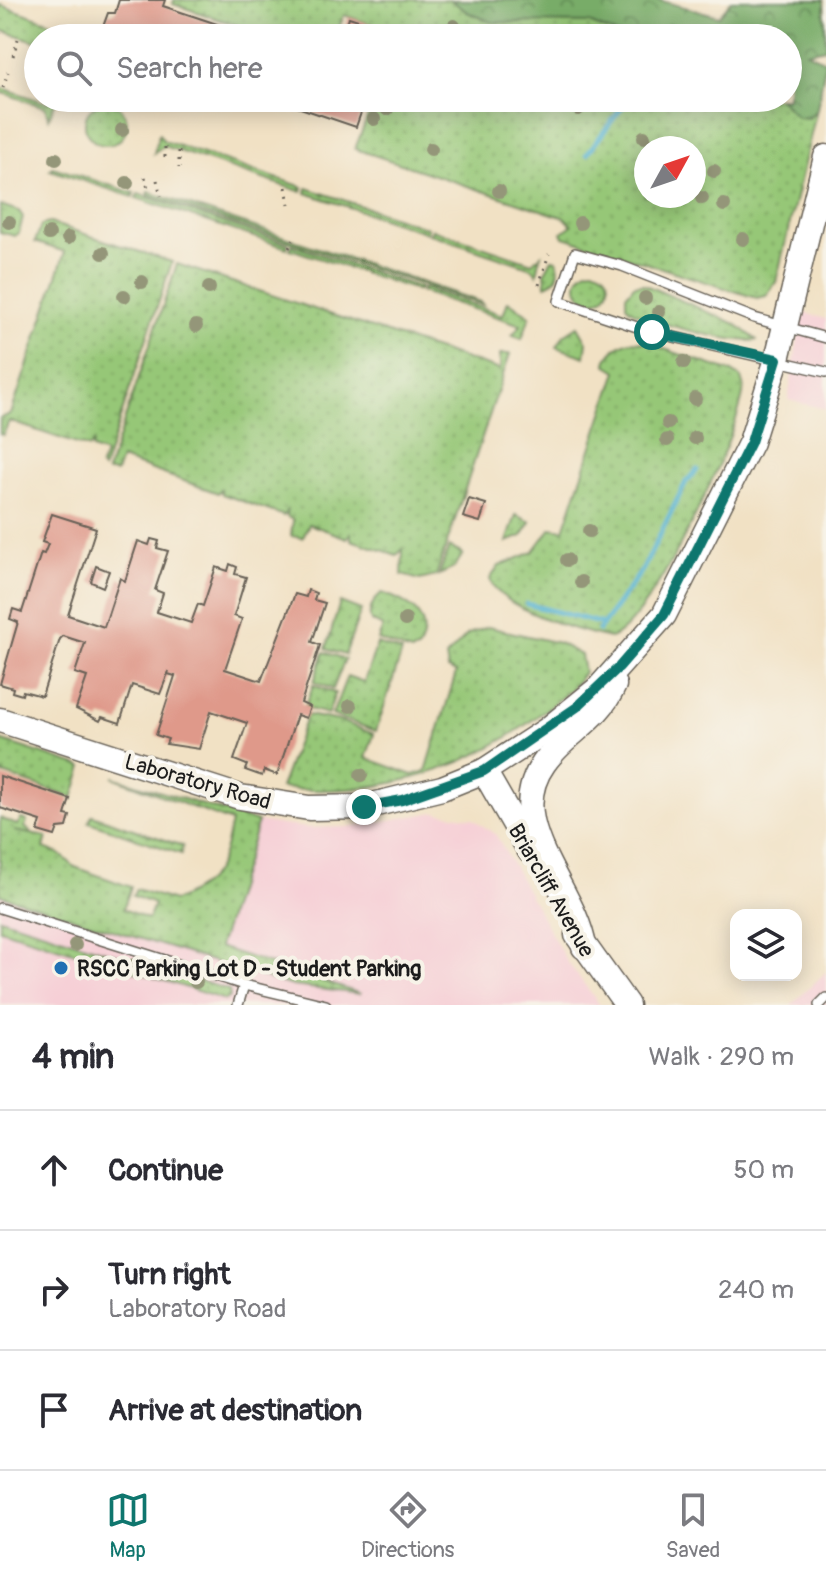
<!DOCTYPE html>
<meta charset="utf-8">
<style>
body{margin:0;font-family:Pangolin,sans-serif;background:#f7f7f7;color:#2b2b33}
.controls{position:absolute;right:24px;bottom:24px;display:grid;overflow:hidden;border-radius:16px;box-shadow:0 4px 20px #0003}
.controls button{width:72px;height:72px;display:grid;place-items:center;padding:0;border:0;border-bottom:2px solid #e1e1e2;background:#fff;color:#2b2b33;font:40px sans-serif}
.compass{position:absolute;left:634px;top:136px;width:72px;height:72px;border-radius:50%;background:#fff;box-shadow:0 4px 20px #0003;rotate:50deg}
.stop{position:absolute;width:24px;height:24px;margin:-18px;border:6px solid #0f766e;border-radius:50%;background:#fff}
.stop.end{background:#0f766e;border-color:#fff;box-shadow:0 2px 8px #0008}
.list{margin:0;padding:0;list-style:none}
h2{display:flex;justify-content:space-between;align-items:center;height:104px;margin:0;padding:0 32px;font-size:34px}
h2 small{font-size:26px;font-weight:400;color:#7c7c81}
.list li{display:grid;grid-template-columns:52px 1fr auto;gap:24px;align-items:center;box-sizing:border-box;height:120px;padding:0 32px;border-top:2px solid #e1e1e2}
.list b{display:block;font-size:30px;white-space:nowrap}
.list p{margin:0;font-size:26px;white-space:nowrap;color:#7c7c81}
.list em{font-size:26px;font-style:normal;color:#7c7c81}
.icon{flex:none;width:44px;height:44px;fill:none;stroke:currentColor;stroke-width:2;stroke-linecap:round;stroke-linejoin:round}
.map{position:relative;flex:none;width:826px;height:1005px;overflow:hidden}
.search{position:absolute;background:#fff;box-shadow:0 4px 20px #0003;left:24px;right:24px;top:24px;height:88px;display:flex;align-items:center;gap:20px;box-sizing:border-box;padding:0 28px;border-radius:44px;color:#7c7c81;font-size:30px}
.sheet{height:464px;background:#fff}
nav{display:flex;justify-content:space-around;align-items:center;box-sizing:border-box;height:112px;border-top:2px solid #e1e1e2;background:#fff;font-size:22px;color:#7c7c81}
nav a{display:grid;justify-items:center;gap:4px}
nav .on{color:#0f766e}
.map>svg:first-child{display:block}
.built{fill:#f6cfd6}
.grass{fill:url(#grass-dots);stroke:#59724a;stroke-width:2;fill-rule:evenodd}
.forest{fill:url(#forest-crowns);stroke:#4a6442;stroke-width:2}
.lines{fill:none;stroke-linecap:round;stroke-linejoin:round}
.stream{stroke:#51b1d0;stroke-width:5}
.building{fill:#df998a}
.lane-casing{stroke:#676157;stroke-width:12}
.secondary-casing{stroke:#676157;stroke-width:27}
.path{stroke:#676157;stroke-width:3;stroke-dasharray:2 6;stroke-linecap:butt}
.lane{stroke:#fff;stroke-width:9}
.secondary{stroke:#fff;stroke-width:24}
.tree{fill:#949679}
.route{stroke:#0f766e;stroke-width:10}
.poi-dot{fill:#1f6fb2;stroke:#f7f3e8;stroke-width:3}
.labels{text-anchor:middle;stroke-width:8;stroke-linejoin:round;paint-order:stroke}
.street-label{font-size:22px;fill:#1c1c1c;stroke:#f7f3e8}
.poi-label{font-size:22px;font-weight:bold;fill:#1c1c1c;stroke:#f7f3e8;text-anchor:start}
</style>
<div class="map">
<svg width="826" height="1005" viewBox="0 0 826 1005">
<defs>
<pattern id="grass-dots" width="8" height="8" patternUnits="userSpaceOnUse" patternTransform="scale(2)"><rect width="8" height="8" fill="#96c777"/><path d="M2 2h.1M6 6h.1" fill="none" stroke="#81aa66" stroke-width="1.8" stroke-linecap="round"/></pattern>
<pattern id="forest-crowns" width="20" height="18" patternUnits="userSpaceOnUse" patternTransform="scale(2)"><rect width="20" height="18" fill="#78ac68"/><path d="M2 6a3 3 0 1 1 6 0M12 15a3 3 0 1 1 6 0" fill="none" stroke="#628b55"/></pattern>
</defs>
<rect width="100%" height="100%" fill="#f7f3e8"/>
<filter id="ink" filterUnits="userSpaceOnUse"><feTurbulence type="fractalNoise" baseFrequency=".0125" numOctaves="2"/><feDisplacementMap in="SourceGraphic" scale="16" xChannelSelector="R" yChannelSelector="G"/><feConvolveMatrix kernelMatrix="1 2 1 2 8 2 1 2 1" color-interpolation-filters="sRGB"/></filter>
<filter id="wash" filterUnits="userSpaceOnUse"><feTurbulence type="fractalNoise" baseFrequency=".006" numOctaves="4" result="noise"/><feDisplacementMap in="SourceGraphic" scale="32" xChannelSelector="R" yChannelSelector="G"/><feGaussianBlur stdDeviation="1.8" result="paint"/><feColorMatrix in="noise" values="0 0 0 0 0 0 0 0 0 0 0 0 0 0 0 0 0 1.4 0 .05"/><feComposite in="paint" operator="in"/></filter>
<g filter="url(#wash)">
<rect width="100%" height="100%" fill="#f1e1c4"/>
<g class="built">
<polygon points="802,312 826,319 826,409 788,400"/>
<polygon points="436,812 472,818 496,835 566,960 600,1005 0,1005 0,895 292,986 357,993 219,947 258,822 308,828 349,827"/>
<polygon points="826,972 826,1005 791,1005"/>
</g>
<g class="grass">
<polygon points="174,0 451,0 564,22 589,23 626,38 412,38 344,15 335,38 276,38 173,4"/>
<polygon points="0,5 89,35 90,38 38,38 38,42 0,30"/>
<polygon points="0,87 47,103 57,98 49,118 45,107 0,92"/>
<path d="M375,98H408L431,105L433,98H779L809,118L817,109L776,282L766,296L756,298L564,237L562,232L572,225L565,218L355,149ZM646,148H694V196H646Z"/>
<circle cx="106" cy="124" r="21"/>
<polygon points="159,134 164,141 303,187 302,192 164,146 154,153"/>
<polygon points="53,167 134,193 133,197 50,170"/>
<polygon points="307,188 428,228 427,233 306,193"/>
<polygon points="149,192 481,302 483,305 148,195"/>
<polygon points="138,194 288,244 287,248 136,198"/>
<polygon points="0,205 19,211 23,217 19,233 15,236 0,232"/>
<polygon points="50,223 172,262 103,470 100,467 105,454 92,449 93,443 89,448 9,421 3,435 0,434 0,418 11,414 65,252 35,242 41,225"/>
<polygon points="432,229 532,263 541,255 537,274 532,268 430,234"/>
<polygon points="292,245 420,288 419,291 290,249"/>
<path d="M552,259L557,260C561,272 558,281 546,285L545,272Z"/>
<polygon points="177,264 500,370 500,354 510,354 436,576 420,580 402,575 403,549 397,555 351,540 351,533 347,538 309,524 303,538 291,536 293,520 287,517 287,511 284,516 222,494 221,489 218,493 121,459 116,473 107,472"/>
<circle cx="593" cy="285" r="16"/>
<path d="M643,284L736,324L757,340C740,345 636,321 626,305V295L634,285Z"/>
<polygon points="423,288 503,315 508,301 530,316 522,339 512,335 521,325 422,292"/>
<polygon points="578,326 587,342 585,357 557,347 564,335"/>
<path d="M630,341L644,342L732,372L741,378L744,388C740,431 650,627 610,638C580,632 499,609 490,579L499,566L533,552L551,528L564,530L617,371L606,364C608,352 618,345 630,341Z"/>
<polygon points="516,515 531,522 522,536 507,542"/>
<polygon points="449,547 463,554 454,568 439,575"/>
<path d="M382,593C410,602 435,618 418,650L411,652L378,640L383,627L371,621C367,612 374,598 382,593Z"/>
<polygon points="340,602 361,610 345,655 326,649"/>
<path d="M488,627L559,643L581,655L584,672C573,691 552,705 535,718C460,774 373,798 280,788L307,715L340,721L374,734L366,758L413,775L426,771L456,673L448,669L446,657L468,634Z"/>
<polygon points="377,644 402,652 376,731 332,715 347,676 364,682"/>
<polygon points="324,652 345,659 333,689 314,682"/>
<polygon points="313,685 335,693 328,714 309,709 306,705"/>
<polygon points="0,740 83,767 73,798 0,773"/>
<path d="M113,777L258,822L219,947L361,994L292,986L0,895V818L17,825L21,819L27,821L25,827L33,834L14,831L47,837L44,848L60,854L75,867L131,887L123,909L148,919L154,904L133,896L136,889L174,901C218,881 221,868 231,822Z"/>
<polygon points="92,815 183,846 181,854 89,822"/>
<polygon points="0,918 229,990 230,997 225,1000 0,929"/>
</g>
<polygon class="forest" points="451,0 658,0 719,16 732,0 824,0 826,48 807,52 826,61 817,109 809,118 797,117 779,98 788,98 788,38 626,38 589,23 491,22 467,12"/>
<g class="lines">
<g class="stream">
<polyline points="587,154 629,98"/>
<polyline points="527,604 603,624"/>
<polyline points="599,630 643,569 686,482 697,470"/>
</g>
</g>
<g id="blocks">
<g class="building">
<polygon points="119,0 165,0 163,6 259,38 103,38 100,35 108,13 115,13"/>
<polygon points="349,17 410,37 410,38 342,38"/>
<polygon points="271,98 366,98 356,127"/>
<polygon points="469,499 486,504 480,522 463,517"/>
<polygon points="52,514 96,528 68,615 104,627 120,578 125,581 138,541 149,545 151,539 159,541 157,548 168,551 155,590 163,593 157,612 191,623 198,604 203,606 216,567 228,571 230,564 237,567 235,574 246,577 234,616 242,619 225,669 261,681 295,594 306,597 308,590 316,593 314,600 325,603 312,642 320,645 301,703 310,707 306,718 297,715 277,775 264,770 262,776 245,770 247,765 234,760 247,723 211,711 199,749 166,744 168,739 156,735 175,676 168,674 169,671 160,694 132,685 120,723 102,717 100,721 76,709 87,677 75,673 85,643 63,636 60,639 42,696 23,691 22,695 12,692 13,688 0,684 18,622 10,619 13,609 22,612 41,553 44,554 48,544 42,542"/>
<polygon points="96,566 109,571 103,587 91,582"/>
<polygon points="0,776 70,799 65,815 70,816 67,827 58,828 55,836 38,831 41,821 0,808"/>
</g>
</g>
</g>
<g filter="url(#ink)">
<use href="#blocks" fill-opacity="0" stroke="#676157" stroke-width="2"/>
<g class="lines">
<defs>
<g id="lane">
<polyline points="826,338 754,318 622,266 575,253 559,301 652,332 826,372"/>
<polyline points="0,908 244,985 238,1005"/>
<polyline points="244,985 326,1005"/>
<polyline points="819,1005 826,998"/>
</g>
<g id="secondary">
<polyline points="0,720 240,797 309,808 364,807 442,788 484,771 547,730 599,688 664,615 751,442 777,359 826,157"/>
<polyline points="484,771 530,851"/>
<polyline points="577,935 627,1005"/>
<path d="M584,947C575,887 500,824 544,763C565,733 599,720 614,685"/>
</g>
</defs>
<use href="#lane" class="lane-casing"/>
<use href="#secondary" class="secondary-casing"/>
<g class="path">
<polyline points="0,34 0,33"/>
<polyline points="13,56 18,39"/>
<polyline points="3,88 8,72"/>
<polyline points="165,147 165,163"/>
<polyline points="179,151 179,168"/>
<polyline points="145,177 149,192"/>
<polyline points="157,180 161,196"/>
<polyline points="286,187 289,204"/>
<polyline points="289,248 293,240"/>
<polyline points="539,285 549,254"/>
</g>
<use href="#lane" class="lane"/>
<use href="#secondary" class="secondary"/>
</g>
<g class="tree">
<circle cx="454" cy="26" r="7"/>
<circle cx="387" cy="109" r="7"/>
<circle cx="578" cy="109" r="7"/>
<circle cx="374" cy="119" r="7"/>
<circle cx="122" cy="130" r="7"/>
<circle cx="644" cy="137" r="7"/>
<circle cx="431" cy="149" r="7"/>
<circle cx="56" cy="159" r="7"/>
<circle cx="714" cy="171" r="7"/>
<circle cx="127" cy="183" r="7"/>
<circle cx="499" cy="191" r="7"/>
<circle cx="702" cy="198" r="7"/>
<circle cx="724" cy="205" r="7"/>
<circle cx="9" cy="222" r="7"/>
<circle cx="580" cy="223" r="7"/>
<circle cx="49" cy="234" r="7"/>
<circle cx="68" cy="238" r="7"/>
<circle cx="743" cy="239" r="7"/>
<circle cx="103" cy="253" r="7"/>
<circle cx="142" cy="282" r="7"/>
<circle cx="209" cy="288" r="7"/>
<circle cx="124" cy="296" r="7"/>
<circle cx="645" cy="298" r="7"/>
<circle cx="659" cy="312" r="7"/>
<circle cx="196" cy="326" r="7"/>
<circle cx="684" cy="362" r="7"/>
<circle cx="695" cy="399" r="7"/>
<circle cx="668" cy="423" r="7"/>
<circle cx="695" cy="438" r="7"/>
<circle cx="667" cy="440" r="7"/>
<circle cx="589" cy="531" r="7"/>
<circle cx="567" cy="560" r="7"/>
<circle cx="581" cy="582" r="7"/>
<circle cx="405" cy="620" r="7"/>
<circle cx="350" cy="706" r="7"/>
<circle cx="361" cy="775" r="7"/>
<circle cx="75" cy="945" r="7"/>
<circle cx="134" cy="965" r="7"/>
<circle cx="196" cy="982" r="7"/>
</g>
</g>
<g class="lines" filter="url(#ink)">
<polyline class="route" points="364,807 402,800 484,771 577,707 619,667 664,615 751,442 777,359 652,332"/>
</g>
<circle class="poi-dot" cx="61" cy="968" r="8"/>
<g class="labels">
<g class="street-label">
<text transform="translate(198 781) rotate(16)" y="8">Laboratory Road</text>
<text transform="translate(552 890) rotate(60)" y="8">Briarcliff Avenue</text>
</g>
<g class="poi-label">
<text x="77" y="976">RSCC Parking Lot D - Student Parking</text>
</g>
</g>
</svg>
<div class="controls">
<button><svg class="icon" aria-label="layers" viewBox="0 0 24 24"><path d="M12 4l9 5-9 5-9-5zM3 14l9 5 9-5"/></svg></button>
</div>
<svg class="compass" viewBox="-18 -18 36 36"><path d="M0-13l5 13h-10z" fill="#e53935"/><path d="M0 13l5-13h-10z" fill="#7c7c81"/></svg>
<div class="stop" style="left:652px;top:332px"></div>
<div class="stop end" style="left:364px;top:807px"></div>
<div class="search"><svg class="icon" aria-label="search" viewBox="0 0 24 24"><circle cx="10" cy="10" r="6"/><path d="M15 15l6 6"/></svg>Search here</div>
</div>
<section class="sheet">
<h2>4 min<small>Walk · 290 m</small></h2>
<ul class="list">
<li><svg class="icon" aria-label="ahead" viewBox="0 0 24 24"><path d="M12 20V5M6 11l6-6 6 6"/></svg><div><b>Continue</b></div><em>50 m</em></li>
<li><svg class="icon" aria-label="right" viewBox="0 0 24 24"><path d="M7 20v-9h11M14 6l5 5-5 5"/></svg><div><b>Turn right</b><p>Laboratory Road</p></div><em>240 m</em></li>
<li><svg class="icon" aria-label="arrive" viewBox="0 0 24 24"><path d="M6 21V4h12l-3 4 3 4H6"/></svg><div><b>Arrive at destination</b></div></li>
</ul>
</section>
<nav>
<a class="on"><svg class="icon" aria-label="map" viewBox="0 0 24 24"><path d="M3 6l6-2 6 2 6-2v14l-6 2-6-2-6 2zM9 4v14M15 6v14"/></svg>Map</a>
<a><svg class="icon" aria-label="directions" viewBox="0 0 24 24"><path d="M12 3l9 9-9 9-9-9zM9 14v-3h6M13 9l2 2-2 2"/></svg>Directions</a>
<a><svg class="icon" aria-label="saved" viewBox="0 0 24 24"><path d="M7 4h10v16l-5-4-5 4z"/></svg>Saved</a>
</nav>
